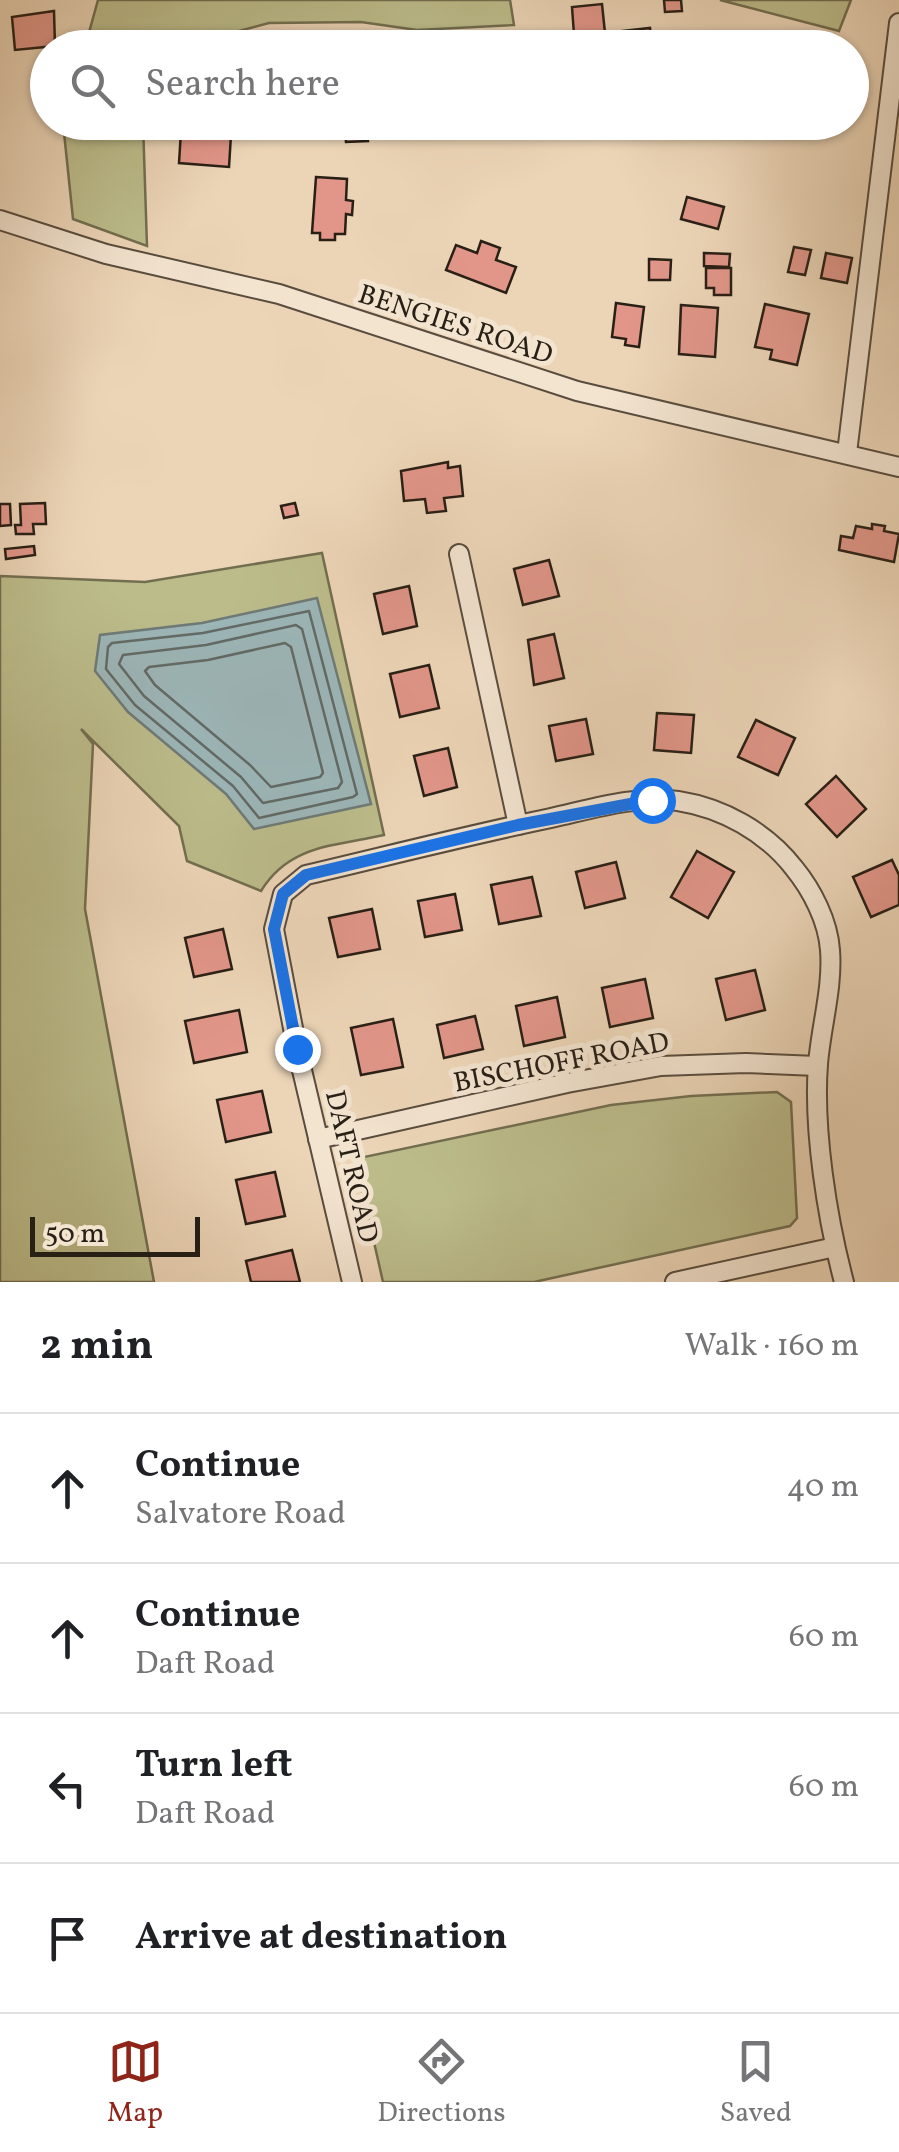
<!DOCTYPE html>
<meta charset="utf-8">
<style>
body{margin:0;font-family:Vollkorn,serif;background:#f2f2f2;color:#202124}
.scale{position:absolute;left:30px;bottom:25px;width:170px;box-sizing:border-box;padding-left:10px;border:5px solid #281f15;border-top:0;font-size:28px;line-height:35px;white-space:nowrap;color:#281f15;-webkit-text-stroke:8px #f3e4d0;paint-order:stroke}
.stop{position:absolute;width:30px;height:30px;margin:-22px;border:8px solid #1a73e8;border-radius:50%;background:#fff}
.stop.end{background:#1a73e8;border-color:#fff;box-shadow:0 2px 10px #0008}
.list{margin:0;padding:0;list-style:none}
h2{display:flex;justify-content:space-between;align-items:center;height:130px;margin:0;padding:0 40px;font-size:42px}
h2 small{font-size:32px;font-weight:400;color:#757577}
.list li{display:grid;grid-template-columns:65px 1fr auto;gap:30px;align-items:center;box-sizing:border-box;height:150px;padding:0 40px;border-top:2px solid #e0e0e0}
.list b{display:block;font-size:38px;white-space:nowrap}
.list p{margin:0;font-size:32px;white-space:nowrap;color:#757577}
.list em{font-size:32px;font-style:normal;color:#757577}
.icon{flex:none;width:55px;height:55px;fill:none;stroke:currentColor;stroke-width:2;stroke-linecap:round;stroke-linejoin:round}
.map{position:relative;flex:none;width:899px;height:1282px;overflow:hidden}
.search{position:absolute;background:#fff;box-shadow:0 2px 8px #0004;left:30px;right:30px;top:30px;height:110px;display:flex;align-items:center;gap:25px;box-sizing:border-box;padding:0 35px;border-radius:55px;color:#757577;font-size:38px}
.sheet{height:730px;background:#fff}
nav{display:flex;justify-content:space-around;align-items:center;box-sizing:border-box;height:140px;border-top:2px solid #e0e0e0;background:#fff;font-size:28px;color:#757577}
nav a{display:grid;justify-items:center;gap:5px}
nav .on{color:#8f2418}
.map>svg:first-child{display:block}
.green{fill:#bcbc8b;stroke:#726e50;stroke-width:2.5}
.water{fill:#9cb6b8;stroke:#6e7a77;stroke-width:2.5}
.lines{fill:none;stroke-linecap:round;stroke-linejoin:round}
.shore{stroke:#626a66;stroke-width:2.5}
.building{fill:#e19689;stroke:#281f15;stroke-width:2.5}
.street-casing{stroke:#594c3e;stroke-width:22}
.street{stroke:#f3e4d0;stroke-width:18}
.route{stroke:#1a73e8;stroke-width:12}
.labels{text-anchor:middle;stroke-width:10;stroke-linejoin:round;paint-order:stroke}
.street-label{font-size:28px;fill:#281f15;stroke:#f3e4d0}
</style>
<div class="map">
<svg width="899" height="1282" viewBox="0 0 899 1282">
<rect width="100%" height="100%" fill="#ecd5b7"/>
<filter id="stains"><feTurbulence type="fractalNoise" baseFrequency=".002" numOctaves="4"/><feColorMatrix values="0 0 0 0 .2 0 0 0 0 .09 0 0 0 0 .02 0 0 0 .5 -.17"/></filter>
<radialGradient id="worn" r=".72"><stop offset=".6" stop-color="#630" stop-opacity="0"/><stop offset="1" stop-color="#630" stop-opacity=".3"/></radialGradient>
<g class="green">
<polygon points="98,0 510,0 514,25 417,30 361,22 269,23 178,47 85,47"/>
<polygon points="720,0 851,0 839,31"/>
<polygon points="63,123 143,123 147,246 73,219"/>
<path d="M322,553L384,835C334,846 289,845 261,891L187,861L179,826L81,729L93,744L85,909L154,1282H0V576L145,582Z"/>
<polygon points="777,1092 791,1102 797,1218 790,1226 534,1282 383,1282 357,1167 364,1157 611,1105 691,1096"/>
</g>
<polygon class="water" points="317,598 371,804 254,829 226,794 128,712 95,671 100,635 202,623"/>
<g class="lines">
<g class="shore">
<polygon points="309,611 357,794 353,797 259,818 233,786 135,705 106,669 108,647 112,643 203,633"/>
<polygon points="296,625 302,629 342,782 338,788 263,803 241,777 144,696 119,664 123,655 206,645"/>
<polygon points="285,643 291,647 323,773 320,777 271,787 250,765 155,685 145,671 149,667 208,660"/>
</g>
</g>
<g class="building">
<polygon points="664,0 681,0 682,11 665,12"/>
<polygon points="602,4 605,33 650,28 652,48 575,48 572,7"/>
<polygon points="54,11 55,46 15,50 12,17"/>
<polygon points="345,122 367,122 368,141 346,142"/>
<polygon points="181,131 231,135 229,167 179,163"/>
<polygon points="316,177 347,179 346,200 353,201 352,215 346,214 345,234 335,234 335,240 320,240 320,233 312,233"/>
<polygon points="687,197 724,207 718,229 681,219"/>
<polygon points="481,241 500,248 496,260 516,267 506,293 446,270 456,245 477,253"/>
<polygon points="794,247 811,250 805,275 788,272"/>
<polygon points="704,253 730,254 729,267 704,266"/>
<polygon points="826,253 852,258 847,283 821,278"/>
<polygon points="649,259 671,260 670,280 649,280"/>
<polygon points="706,268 731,268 731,295 714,295 714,288 706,288"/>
<polygon points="616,303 644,307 639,347 625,345 626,339 612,337"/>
<polygon points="765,304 809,314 797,365 770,359 772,350 755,347"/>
<polygon points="681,305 718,308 715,357 679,354"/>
<polygon points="448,462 448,468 460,466 463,496 444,498 446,511 427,513 425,499 404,501 401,471"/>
<polygon points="45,503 46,524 33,524 34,534 16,534 15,525 21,525 20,504"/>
<polygon points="295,503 298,515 284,518 281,506"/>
<polygon points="0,504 10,504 11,525 0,526"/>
<polygon points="872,524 885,526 884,531 899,534 894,562 839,550 841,536 853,538 856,526 872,529"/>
<polygon points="34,546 35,555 6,559 5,549"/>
<polygon points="549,560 559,596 523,605 514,569"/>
<polygon points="409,586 417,626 383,634 374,594"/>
<polygon points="554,634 564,678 534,685 528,640"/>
<polygon points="429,665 439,708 400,717 390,674"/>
<polygon points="657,713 694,715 691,753 654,750"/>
<polygon points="586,719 593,754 556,761 549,726"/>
<polygon points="756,720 795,738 778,775 738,757"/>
<polygon points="448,748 457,787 424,796 414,756"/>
<polygon points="836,776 866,809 837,837 806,804"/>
<polygon points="697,851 734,872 708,918 671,897"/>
<polygon points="892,860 899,875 899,905 871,917 853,877"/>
<polygon points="616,862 625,898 585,908 576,872"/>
<polygon points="532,877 541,916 499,924 491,885"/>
<polygon points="455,894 462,930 425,937 418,901"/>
<polygon points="372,909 380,949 338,957 329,918"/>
<polygon points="223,929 232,969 194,977 185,938"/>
<polygon points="755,970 765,1010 726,1020 716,979"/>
<polygon points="645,979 653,1018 610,1027 602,988"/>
<polygon points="557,997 565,1037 524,1046 516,1006"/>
<polygon points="239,1010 247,1052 194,1063 185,1021"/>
<polygon points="475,1016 483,1049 444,1058 437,1025"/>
<polygon points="393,1019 403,1067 361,1075 351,1028"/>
<polygon points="262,1091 271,1132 226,1142 217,1100"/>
<polygon points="275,1172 285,1216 246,1224 236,1180"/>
<polygon points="292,1250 300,1282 251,1282 246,1261"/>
</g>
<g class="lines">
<defs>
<g id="street">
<polyline points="0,220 106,254 279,294 577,391 899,467"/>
<polyline points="847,453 899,23"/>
<polyline points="459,554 518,825"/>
<polyline points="318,1139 567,1083 661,1066 746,1063 817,1066"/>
<path d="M352,1282L297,1049L274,929L283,894L306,875C387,856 469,835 551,818C592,809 636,795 678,801C723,808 766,832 794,868C812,890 828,921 830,950C833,988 821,1026 818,1064C813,1129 827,1218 844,1282"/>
<polyline points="675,1282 835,1247"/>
</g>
</defs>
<use href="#street" class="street-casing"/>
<use href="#street" class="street"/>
</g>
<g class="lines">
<polyline class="route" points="297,1049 274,929 283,894 306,875 518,825 652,800"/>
</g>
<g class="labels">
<g class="street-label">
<text transform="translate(456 323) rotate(18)" y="10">BENGIES ROAD</text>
<text transform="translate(561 1061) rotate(-11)" y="10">BISCHOFF ROAD</text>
<text transform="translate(353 1166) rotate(77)" y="10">DAFT ROAD</text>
</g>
</g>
<rect width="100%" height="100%" filter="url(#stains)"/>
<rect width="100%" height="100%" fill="url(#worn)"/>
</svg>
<div class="scale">50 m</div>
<div class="stop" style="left:652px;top:800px"></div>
<div class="stop end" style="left:297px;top:1049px"></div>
<div class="search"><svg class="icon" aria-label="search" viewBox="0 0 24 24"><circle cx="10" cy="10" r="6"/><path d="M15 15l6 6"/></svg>Search here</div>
</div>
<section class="sheet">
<h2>2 min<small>Walk · 160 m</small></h2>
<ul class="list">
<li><svg class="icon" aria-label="ahead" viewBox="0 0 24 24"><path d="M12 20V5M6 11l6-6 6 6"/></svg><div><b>Continue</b><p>Salvatore Road</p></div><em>40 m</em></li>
<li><svg class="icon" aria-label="ahead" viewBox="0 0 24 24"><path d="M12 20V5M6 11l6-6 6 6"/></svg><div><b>Continue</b><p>Daft Road</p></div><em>60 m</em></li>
<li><svg class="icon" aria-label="left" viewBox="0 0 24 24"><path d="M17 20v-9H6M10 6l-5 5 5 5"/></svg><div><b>Turn left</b><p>Daft Road</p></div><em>60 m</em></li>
<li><svg class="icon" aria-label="arrive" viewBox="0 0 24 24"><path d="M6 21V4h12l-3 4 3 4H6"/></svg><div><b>Arrive at destination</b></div></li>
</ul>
</section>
<nav>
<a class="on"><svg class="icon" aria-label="map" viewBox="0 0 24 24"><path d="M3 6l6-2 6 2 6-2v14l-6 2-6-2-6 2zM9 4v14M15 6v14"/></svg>Map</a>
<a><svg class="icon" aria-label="directions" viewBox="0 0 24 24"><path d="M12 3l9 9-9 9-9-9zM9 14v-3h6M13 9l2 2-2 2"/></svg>Directions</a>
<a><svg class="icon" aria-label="saved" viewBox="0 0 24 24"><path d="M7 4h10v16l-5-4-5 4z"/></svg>Saved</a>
</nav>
